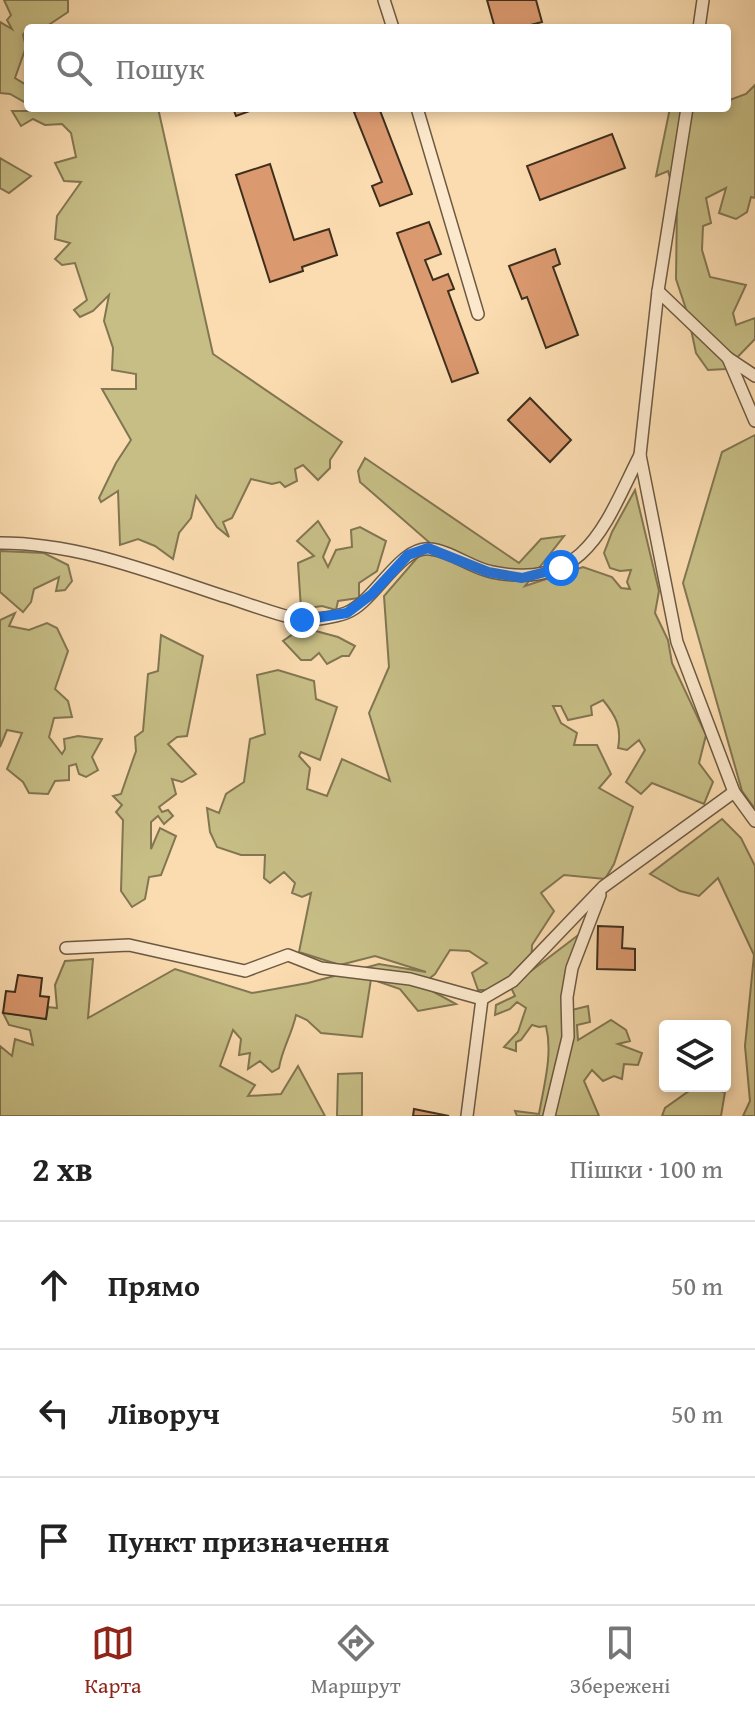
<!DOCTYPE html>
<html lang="uk">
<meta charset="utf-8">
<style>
body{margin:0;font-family:"Gentium Book Plus",serif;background:#f2f2f2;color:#222}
.controls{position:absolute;right:24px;bottom:24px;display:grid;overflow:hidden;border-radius:8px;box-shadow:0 4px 12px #0003}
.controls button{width:72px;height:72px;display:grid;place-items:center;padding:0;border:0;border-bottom:2px solid #e0e0e0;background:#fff;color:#222;font:40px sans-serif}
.stop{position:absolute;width:24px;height:24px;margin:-18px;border:6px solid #1a73e8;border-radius:50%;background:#fff}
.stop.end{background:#1a73e8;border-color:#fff;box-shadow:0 2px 8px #0008}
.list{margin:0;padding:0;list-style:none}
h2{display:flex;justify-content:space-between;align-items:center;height:104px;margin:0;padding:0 32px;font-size:34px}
h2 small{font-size:26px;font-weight:400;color:#767676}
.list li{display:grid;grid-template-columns:52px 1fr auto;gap:24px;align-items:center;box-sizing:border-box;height:128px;padding:0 32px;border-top:2px solid #e0e0e0}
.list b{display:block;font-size:30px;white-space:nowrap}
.list em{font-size:26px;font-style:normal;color:#767676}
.icon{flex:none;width:44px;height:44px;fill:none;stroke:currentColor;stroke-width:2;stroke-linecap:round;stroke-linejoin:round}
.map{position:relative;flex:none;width:755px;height:1116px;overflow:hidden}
.search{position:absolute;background:#fff;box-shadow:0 4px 12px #0003;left:24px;right:24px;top:24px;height:88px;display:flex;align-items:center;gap:20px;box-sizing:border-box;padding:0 28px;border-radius:8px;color:#767676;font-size:30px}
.sheet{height:488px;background:#fff}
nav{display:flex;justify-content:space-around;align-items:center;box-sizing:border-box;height:112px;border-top:2px solid #e0e0e0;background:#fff;font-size:22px;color:#767676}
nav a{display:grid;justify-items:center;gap:4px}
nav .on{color:#8f2418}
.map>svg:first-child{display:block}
.green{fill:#c7be86;stroke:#827652;stroke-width:2}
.building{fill:#db996f;stroke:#3e2f1d;stroke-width:2}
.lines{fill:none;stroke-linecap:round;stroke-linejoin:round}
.service-casing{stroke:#6d5a42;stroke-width:14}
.service{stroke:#fce8cc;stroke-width:11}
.route{stroke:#1a73e8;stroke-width:10}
</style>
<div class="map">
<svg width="755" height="1116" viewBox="0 0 755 1116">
<rect width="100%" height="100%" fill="#fbdcb0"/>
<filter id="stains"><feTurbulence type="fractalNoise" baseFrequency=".0025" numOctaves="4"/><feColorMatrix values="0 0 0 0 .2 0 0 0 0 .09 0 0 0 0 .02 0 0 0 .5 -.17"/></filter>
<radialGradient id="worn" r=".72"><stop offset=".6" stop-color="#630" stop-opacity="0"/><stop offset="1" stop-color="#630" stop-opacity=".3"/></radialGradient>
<g class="green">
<polygon points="4,0 68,0 68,12 44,28 28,27 23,35 26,47 15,78 28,86 28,104 10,94 0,93 0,22 12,29 7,20 11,15"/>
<polygon points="755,85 755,198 751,197 747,212 736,219 719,213 726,188 706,198 711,223 703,226 702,250 710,277 746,285 733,313 736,325 755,318 755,339 726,369 708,370 696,353 688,315 676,279 677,204 668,171 656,176 670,108 727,108 727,101 746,94"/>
<polygon points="30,108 158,108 213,354 342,442 330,460 330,468 318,480 303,465 295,469 297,481 285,487 280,482 272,484 251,479 232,518 223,522 229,537 217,527 196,496 191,518 179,533 173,559 155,546 138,539 120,545 118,491 101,502 99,498 116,463 131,440 102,389 136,389 136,374 112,370 113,348 104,321 109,295 93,311 80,317 74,310 87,300 75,263 62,265 55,259 70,243 55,239 57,216 81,182 64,181 55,163 76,157 71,133 62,124 45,125 33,119 21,126 12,111 30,111"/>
<polygon points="0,158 31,176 9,193 0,188"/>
<polygon points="755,435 755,809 742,791 683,583 722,452"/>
<path d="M365,458L519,563L541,539L564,536L525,586L583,567L612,577L621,588L630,589L627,582L631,570L620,571L610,568L604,553L612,532L635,490L659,591L655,613L668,640L672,663L706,735L699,763L713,782L704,804L652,783L641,794L626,782L645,750L639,740L627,750L618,748C622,727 616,716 603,700L591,706L592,715L568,720L561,706H553L561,723L577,733L574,745H597L611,774L599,788L633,807L614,864L605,879L564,875L541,893L554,911L532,945L531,971L581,933L568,1011L588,1006L590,1022L577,1025L578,1040L611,1020L626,1030L630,1041L618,1044L642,1053L638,1065L624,1064L622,1079L614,1076L603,1081L592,1070L584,1081L599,1116H517L515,1111L539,1114C544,1085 553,1054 546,1026L539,1027L532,1025L521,1040L516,1042V1051L504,1047L518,1032L526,1008L517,1002L510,1009L495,1015L496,1005L515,996L507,979L489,990H478L472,973L487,963L469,951L450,950L435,974L421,985L456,1004L418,1011L400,989L371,979L362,1037L321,1033L307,1020L296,1015C292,1034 282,1049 279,1068L272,1072L260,1061L248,1069L250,1053L239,1055L241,1039L233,1030L220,1066L255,1085L248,1096L281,1094L298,1066L325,1116H0V1046L12,1056L15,1039L33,1045L30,1030L9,1025L3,1013L46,1018L48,1007L57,1008L55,985L65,961L93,959L88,1018L175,969L252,993L308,983L379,964L426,972L375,956L340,965L299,952L311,893L302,897L292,893L295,883L284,872L270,883L264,878L265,855H241L217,847L210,832L207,808L219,813L226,794L244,782L250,739L265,734L257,675L278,670L314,681L316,699L337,707L320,760L301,752L299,756L310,768L307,789L327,796L342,759L390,781L369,713L389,667L384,596L430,543L360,482L358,471Z"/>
<polygon points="318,521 330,540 323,557 328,567 336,550 352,547 351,530 360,527 386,541 377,571 359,583 359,598 338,601 336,610 322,606 301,609 298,563 314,556 297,541"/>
<polygon points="0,551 44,553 68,565 72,581 65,590 56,591 59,577 34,589 31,602 23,612 0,592"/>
<polygon points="15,613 9,626 29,630 47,623 57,628 68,651 55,689 68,701 72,717 54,718 49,737 62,754 65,749 64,739 78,736 102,739 92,757 98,770 86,777 79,774 76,764 69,766 69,780 55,781 48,794 29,793 23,782 7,769 22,733 7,730 0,747 0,620"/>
<polygon points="312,630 338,637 355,646 349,656 342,656 327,664 319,653 311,660 301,660 283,641 293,634"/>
<polygon points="161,635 203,656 187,736 177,737 168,744 196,774 182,782 172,779 176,794 159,807 162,812 168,810 173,816 164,824 158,816 151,822 151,849 160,828 176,836 161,875 149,877 145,899 132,907 121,891 123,820 116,812 122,805 113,796 121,794 136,751 135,737 143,731 148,674 158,671"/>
<polygon points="722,819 741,838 755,866 755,1116 743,1116 750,1101 745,1046 754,955 718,878 699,896 680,891 650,874"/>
<polygon points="362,1073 362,1116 337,1116 338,1074"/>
<polygon points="696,1086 725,1092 721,1116 662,1116 665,1108"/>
</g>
<g class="building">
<polygon points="487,0 536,0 542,22 519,28 495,28"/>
<polygon points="233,108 258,108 236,116"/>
<polygon points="364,108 379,108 412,194 380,206 372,186 382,182 354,112"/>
<polygon points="612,134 625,168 540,200 527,166"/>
<polygon points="270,164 294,240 329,229 337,255 302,267 303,271 270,282 236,175"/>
<polygon points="429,222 441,254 425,260 433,280 448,274 454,289 448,291 478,373 452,382 397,233"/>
<polygon points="555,249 560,264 553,267 578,335 546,348 527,297 522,299 509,266"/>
<polygon points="530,398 571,440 550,462 508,420"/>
<polygon points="598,926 623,927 622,948 635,949 635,970 597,969"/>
<polygon points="18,975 42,978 40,996 49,997 46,1019 3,1013 6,991 15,992"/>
<polygon points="414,1109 449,1116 413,1116"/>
</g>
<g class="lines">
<defs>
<g id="service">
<polyline points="384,0 393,28"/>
<polyline points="699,28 703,0"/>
<polyline points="417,108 478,314"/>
<polyline points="687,108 658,291 640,455 677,642 734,792 755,821"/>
<polyline points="658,291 728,358 755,376"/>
<polyline points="728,358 755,421"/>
<path d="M0,543C77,543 150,572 223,596C241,601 287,619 304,620C315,620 335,617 346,613C374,603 400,545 430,549C451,551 471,568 492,572C586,591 605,524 640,455"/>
<polyline points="66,948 129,945 245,971 288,955 321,968 410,979 482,999 513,981 603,887 734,792"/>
<polyline points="467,1116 482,999"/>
<polyline points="549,1116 568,1037 567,997 572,968 600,895"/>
</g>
</defs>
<use href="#service" class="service-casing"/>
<use href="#service" class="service"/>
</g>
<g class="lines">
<polyline class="route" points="302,620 347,613 372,594 408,555 428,548 488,572 522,578 561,568"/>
</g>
<rect width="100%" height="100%" filter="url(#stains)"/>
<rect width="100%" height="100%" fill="url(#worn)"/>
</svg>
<div class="controls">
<button><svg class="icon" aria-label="layers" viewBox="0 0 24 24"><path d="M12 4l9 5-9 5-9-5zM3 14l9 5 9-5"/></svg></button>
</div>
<div class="stop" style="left:561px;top:568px"></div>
<div class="stop end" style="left:302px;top:620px"></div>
<div class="search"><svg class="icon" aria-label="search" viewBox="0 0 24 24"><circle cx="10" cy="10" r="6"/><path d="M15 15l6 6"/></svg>Пошук</div>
</div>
<section class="sheet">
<h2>2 хв<small>Пішки · 100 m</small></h2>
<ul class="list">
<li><svg class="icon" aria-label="ahead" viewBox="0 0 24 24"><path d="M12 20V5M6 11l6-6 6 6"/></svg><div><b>Прямо</b></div><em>50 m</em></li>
<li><svg class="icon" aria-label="left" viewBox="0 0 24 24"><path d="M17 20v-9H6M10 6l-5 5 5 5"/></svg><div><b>Ліворуч</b></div><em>50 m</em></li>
<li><svg class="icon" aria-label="arrive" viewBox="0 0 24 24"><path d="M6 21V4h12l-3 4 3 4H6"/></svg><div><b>Пункт призначення</b></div></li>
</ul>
</section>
<nav>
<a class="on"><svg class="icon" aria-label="map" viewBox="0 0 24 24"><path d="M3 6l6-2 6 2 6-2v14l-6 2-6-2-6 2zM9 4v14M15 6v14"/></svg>Карта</a>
<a><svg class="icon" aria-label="directions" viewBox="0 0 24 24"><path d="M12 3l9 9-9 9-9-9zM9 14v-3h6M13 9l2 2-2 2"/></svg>Маршрут</a>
<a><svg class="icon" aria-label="saved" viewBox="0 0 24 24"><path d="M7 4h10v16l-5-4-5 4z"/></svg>Збережені</a>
</nav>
